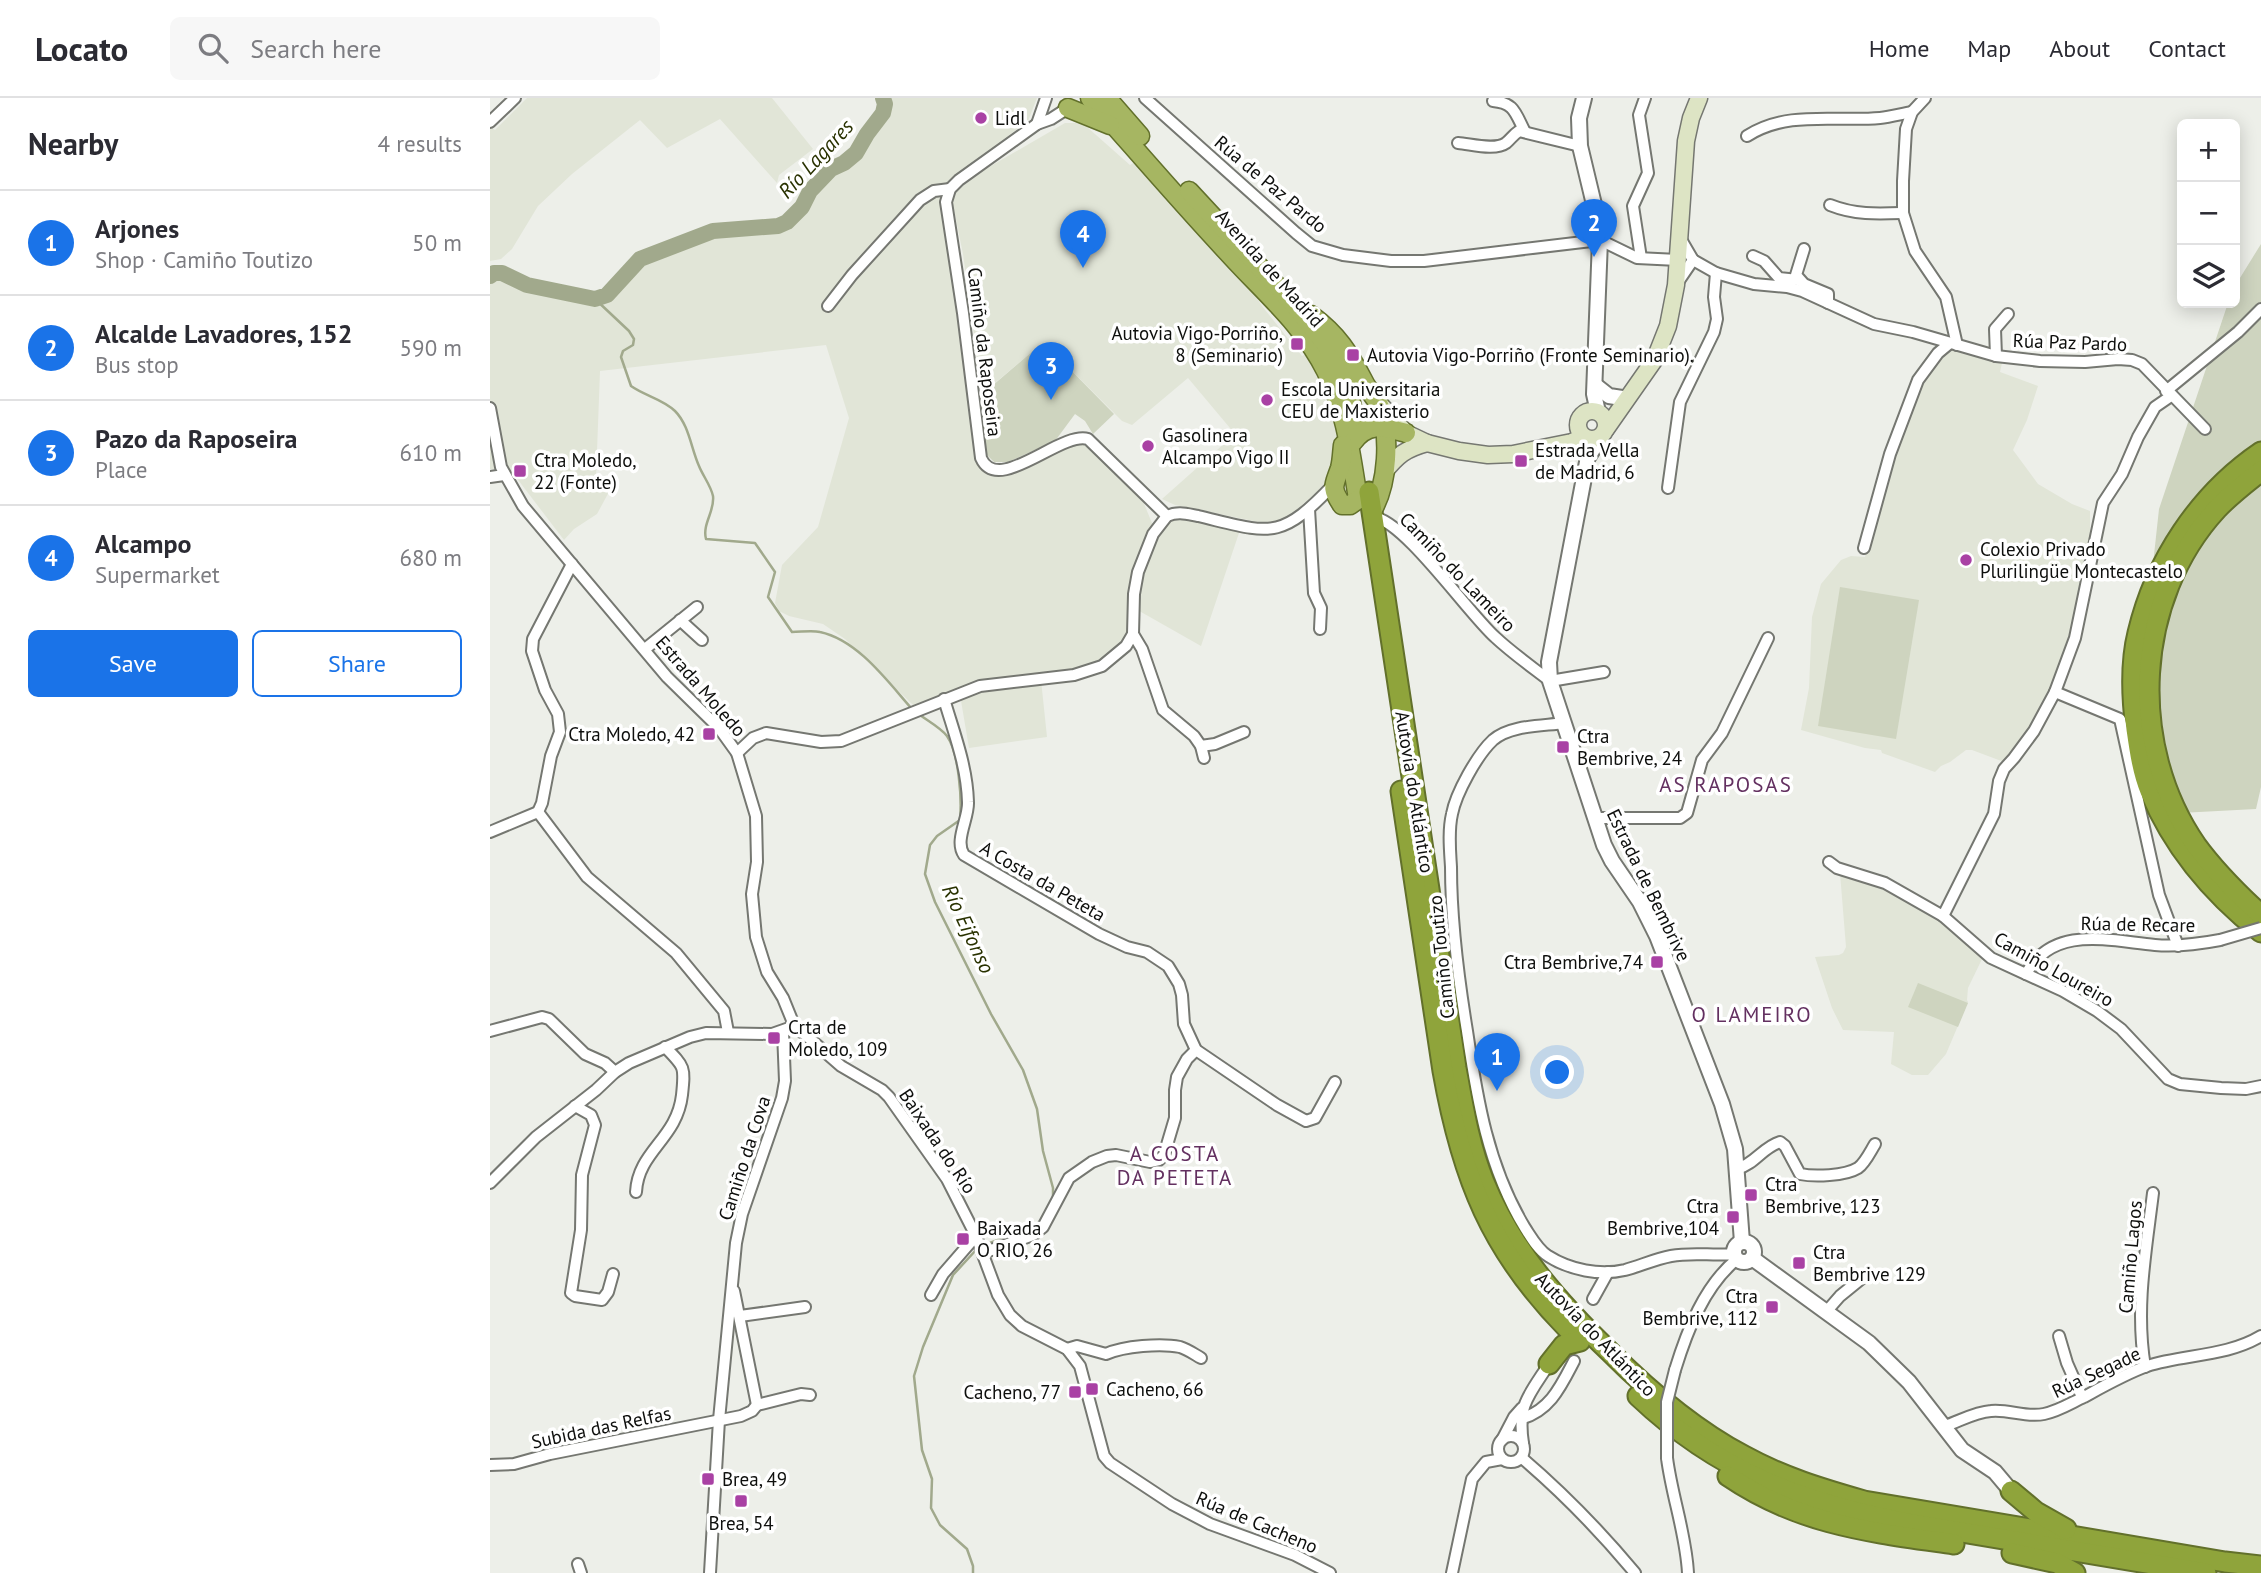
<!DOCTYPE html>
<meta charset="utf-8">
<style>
body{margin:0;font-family:"PT Sans",sans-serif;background:#f7f7f7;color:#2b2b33}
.controls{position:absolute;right:21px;top:21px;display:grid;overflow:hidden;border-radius:10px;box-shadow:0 4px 18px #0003}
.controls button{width:63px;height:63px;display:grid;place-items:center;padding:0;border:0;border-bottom:2px solid #e1e1e2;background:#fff;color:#2b2b33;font:35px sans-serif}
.you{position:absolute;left:1068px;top:975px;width:24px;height:24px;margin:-18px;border:5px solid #fff;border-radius:50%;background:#1a73e8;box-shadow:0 0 0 10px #1a73e833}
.badge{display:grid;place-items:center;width:46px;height:46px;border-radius:50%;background:#1a73e8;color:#fff;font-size:23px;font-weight:700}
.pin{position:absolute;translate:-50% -58px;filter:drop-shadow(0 2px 4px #0008)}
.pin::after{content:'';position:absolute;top:37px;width:24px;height:21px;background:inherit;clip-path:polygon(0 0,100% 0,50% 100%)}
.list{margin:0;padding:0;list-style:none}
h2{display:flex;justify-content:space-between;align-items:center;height:91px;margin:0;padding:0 28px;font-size:30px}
h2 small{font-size:23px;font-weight:400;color:#7c7c81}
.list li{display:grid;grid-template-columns:46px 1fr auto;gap:21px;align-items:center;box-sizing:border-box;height:105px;padding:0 28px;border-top:2px solid #e1e1e2}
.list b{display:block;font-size:26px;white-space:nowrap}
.list p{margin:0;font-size:23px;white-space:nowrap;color:#7c7c81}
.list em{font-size:23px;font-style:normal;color:#7c7c81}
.actions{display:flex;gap:14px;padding:21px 28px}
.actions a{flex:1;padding:16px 0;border:2px solid #1a73e8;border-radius:10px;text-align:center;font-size:24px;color:#1a73e8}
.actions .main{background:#1a73e8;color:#fff}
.icon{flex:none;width:38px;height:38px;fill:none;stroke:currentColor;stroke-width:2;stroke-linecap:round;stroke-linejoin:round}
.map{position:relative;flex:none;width:1771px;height:1475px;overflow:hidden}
header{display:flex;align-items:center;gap:42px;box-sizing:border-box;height:98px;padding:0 35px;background:#fff;border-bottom:2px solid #e1e1e2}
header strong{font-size:33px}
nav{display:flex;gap:38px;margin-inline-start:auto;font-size:24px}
.search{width:490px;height:63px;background:#f7f7f7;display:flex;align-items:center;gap:18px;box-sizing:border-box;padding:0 24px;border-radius:10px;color:#7c7c81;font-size:26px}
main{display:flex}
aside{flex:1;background:#fff}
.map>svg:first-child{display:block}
.built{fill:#e1e5d7}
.green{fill:#ced4bf}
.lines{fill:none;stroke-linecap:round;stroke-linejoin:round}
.stream{stroke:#a1a98c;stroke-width:2.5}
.river{stroke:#a1a98c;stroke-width:16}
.minor-casing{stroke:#757771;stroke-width:14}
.tertiary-casing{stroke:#757771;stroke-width:18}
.secondary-casing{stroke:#757771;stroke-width:19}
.trunk-casing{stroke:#62702b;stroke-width:21}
.motorway-casing{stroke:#62702b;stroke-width:23}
.minor{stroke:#fff;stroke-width:10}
.tertiary{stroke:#fff;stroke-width:14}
.secondary{stroke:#dde4c4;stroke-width:16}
.trunk{stroke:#a6b662;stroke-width:18}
.motorway{stroke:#8fa43b;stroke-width:19}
.minor-bridge-casing{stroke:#757771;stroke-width:14;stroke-linecap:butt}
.minor-bridge{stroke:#fff;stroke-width:10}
.poi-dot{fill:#a941a4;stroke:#fff;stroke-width:2.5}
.labels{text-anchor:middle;stroke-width:7;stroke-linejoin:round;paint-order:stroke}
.poi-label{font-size:19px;fill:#0e0f0d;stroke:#fff;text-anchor:start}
.street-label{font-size:19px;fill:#0e0f0d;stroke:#fff}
.water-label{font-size:21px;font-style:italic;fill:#293200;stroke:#fff}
.neighbourhood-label{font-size:21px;letter-spacing:2px;fill:#633060;stroke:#fff}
</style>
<header>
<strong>Locato</strong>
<div class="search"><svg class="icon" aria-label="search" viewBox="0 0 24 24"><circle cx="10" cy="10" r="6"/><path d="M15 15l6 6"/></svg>Search here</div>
<nav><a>Home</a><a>Map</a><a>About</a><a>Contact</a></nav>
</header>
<main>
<aside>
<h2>Nearby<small>4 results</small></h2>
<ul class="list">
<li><span class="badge">1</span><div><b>Arjones</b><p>Shop · Camiño Toutizo</p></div><em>50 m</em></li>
<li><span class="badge">2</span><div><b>Alcalde Lavadores, 152</b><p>Bus stop</p></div><em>590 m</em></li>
<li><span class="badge">3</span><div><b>Pazo da Raposeira</b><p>Place</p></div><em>610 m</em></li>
<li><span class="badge">4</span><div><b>Alcampo</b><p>Supermarket</p></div><em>680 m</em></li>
</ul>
<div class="actions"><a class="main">Save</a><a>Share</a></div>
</aside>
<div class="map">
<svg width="1771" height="1475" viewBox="0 0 1771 1475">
<rect width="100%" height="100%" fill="#edefe9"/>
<g class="built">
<polygon points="37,0 282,0 323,51 289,77 287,85 230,21 177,50 150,22 82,76 48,108 22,151 11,161 0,163 0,29 5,32"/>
<polygon points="398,0 547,0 538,23 466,77 457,86 452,95 452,109 464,184 488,367 501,378 512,378 583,344 597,346 650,396 662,425 674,429 683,421 688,419 750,432 711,548 644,510 645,529 624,559 551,582 557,639 479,650 469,591 423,607 355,541 333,526 299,518 289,513 285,505 292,467 328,429 359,320 336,247 110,273 106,380 126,381 107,416 84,431 74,442 22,374 0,371 0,183 5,179 12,179 36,190 105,206 119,201 153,165 224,137 289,132 299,127 315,112 323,96 343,74 356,69 369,58 380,38 397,17 399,6"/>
<polygon points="575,25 587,25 597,29 640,67 645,64 762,193 772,208 812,258 816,256 822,266 841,309 846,336 846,358 838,381 827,394 801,417 786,424 768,424 685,407 672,401 745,336 698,280 642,327 632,323 569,260 567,261 551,246 492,296 473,156 463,107 464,96 487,76"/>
<polygon points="1461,250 1512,265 1510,274 1548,288 1537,322 1523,352 1548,386 1582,406 1600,413 1600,462 1585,532 1566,585 1548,620 1521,661 1514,664 1482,652 1476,652 1460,664 1451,668 1445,674 1392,655 1391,652 1375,650 1311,632 1319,590 1322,519 1331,486 1351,462 1361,458 1375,459 1405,348 1431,283 1451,256"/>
<polygon points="1350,775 1387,786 1455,825 1492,861 1478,890 1477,902 1478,904 1456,956 1438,977 1422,977 1401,966 1404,934 1353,932 1342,910 1325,859 1349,857 1353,855 1356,849"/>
</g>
<g class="green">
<polygon points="1771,146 1771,689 1766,711 1671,716 1644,641 1669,411 1738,205 1745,205 1745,188"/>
<polygon points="551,246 567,261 569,260 624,316 603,336 595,323 585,316 565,343 518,364 504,364 496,356 488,300"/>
<polygon points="1350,489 1429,502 1406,641 1328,628"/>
<polygon points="1428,885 1478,905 1468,929 1418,909"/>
</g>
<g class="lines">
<g class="stream">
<path d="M105,201L139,233L144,241L143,247L133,253L131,259L141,288C155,298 173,301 185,313C199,327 201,350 209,368C213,378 221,388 223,398C225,413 212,426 216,441L265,445L285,474L278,499L302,534C311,534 322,532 330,534C368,542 398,584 422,611"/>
<path d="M430,617C438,623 451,630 457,638C469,655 472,701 470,722L447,738L440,747L435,776L445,804L501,916L533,972L547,1011L553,1053L563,1090V1101"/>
<polyline points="494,1147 539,1131 552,1122"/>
<polyline points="483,1475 483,1468 477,1451 450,1427 441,1410 442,1381 432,1352 424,1278 433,1249 463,1177 486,1152"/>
</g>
<polyline class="river" points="0,178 4,175 12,175 37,187 105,201 117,197 150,161 223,133 288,128 297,124 312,109 320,93 341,71 354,65 366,55 377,36 393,15 395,6 393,0"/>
<defs>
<g id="minor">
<polyline points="655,0 806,135 822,148 853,157 901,163 934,163 1110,142 1147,160 1188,162"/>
<polyline points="1435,0 1422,14 1416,31 1413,83 1413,115 1425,153 1456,199 1467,247"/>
<path d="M1003,3C1025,5 1025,15 1035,34"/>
<path d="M578,10L561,21L547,26L469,82L460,91L456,104L473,215L491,360C508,398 570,333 598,341L677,418"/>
<polyline points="0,24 25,0"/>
<polyline points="547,26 556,0"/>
<path d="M1257,38C1298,12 1344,24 1390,20C1400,19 1411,16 1422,14"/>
<path d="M968,45C981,46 1005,53 1016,45C1021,41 1023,37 1029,33L1090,48"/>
<path d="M1340,107C1365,117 1387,116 1413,115"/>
<polyline points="1314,151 1306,177 1314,186 1338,196 1338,205"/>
<polyline points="1263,158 1274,163 1289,180 1308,182"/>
<polyline points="1151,160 1143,108 1158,75 1149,17 1155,0"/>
<polyline points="1203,162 1226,175 1264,186 1297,189 1312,193 1384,226 1423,234 1506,258 1550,263 1595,264 1628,261 1642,262 1652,266 1715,331"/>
<polyline points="1188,184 1203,162 1189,138"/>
<polyline points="338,208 362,177 430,102 444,93 460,91"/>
<polyline points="1506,258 1505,231 1518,216"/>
<polyline points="1676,293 1748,234 1771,211"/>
<polyline points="0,310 11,369 33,408 177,579 229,630 247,655 266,718 267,764 262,796 266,839 277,874 293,900 304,927 351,968 392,992 399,999 457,1081 486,1138 508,1197 520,1217 532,1228 577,1251 590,1268 614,1358 620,1365 682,1406 720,1426 805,1457 840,1475"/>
<polyline points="0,379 14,377"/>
<polyline points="1178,390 1190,304 1224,234 1227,221 1224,199 1226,175"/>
<polyline points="819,411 824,495 831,510 830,531"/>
<path d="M883,419C914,422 978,515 1005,539C1022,555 1042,569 1060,583L1114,574"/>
<polyline points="1374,450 1400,356 1428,282 1448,255 1460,245"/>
<polyline points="190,522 212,542"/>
<polyline points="643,536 652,551 673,612 704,638 711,648 714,660"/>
<polyline points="155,551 207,509"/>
<polyline points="1565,594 1630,621 1669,797 1688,848"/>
<path d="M454,601C464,635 477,668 478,704C479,720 464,743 474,757L609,836L637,849L657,854L678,868L689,886L692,897L694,926L706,952L787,1007L816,1023L825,1020L845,984"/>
<path d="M1074,625C1052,628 1020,627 1003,642C987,657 966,695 962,716C958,733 960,752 961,769C961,824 968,878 977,933C987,1001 998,1069 1035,1130C1041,1139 1048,1152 1058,1158C1080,1172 1110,1178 1135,1172C1150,1168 1165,1161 1181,1158C1202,1154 1223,1158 1244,1156"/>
<polyline points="711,648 725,646 754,634"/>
<path d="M247,655L263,640L276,635L331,644L351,643L490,588L584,577L612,568L636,548L643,536L644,496L648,474L663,436L677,418C688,413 697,416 708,418C780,435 789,444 843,387"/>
<polyline points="48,714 52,705 61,658 70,634 68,616 55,592 42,553 43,541 82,466"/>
<polyline points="1104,720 1190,720 1197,715 1212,662 1232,635 1278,540"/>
<polyline points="0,734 48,714 97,779 186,855 234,913 238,934"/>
<polyline points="1339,764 1347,770 1395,785 1453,818 1501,860 1573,893 1607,913 1631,931 1678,981 1690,986 1731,990 1756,991 1771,988"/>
<polyline points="1453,818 1504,716 1509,683 1514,671 1524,660 1544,633 1565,594 1585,540 1613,405 1632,376 1648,339 1665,309 1681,298"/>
<path d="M1536,876C1563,826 1620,843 1665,847C1687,849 1709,846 1730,842"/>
<polyline points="0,933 52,919 59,921 95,956 115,965 125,974"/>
<polyline points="85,1008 101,1017 105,1027 92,1077 91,1132 81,1195 85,1198 112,1202 118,1194 123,1176"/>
<path d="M1247,1071C1265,1066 1273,1049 1290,1044L1295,1048L1310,1076C1324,1079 1355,1078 1368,1070C1375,1065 1380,1054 1385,1046"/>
<polyline points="0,1085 46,1039 106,992 125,974 139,965 200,939 216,935 282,936 299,930"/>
<path d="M146,1094C148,1053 187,1041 192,997C195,969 195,969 175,949"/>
<polyline points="493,1155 543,1137 553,1129 579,1080 602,1064 617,1058 626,1057 660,1064 669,1062 674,1057 685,1020 685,992 687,979 697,961 706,952"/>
<polyline points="244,1193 267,1307"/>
<polyline points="441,1197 453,1176 486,1138"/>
<polyline points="1103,1201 1118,1174"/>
<polyline points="1336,1214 1350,1198 1377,1176"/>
<polyline points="250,1218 315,1209"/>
<polyline points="1569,1238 1577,1265 1592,1299"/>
<path d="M577,1251L587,1248L616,1256C634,1248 671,1245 690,1249C697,1251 704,1256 711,1260"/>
<path d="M1655,1269C1645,1210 1656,1153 1663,1095"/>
<path d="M1185,1272C1197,1233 1214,1188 1247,1161"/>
<path d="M1030,1321C1060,1313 1071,1288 1084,1263"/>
<path d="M1455,1328C1470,1323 1485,1314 1501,1313C1519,1311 1536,1320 1554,1316C1569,1313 1581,1305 1594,1299C1614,1288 1635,1276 1657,1268C1694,1256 1736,1259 1771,1238"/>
<circle cx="1021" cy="1351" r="13"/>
<polyline points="1012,1342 1024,1319 1032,1310"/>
<path d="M1033,1345C1027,1307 1039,1297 1059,1266"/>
<path d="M1032,1360C1073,1395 1110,1433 1145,1475"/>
<path d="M1177,1360C1182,1399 1196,1436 1198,1475"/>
<polyline points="0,1367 24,1366 60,1356 251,1318 262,1313 267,1307 311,1296 320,1297"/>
<polyline points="88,1466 91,1475"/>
<polyline points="220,1475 229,1322 246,1145 252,1116 292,1000 295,983 293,934"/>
<polyline points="962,1475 982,1381 996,1364 1012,1361"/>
</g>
<g id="tertiary">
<polyline points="1094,0 1089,20 1090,48 1107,119 1110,142 1104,296 1108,314"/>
<polyline points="1105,287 1119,298 1132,300"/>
<polyline points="1098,341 1097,364 1059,564 1060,583 1114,747 1122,763 1150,804 1167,838 1232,1006 1245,1051 1252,1144"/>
<polyline points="1098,359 1111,339"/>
<circle cx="1254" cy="1154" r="10"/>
<polyline points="1262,1160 1379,1245 1419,1284 1472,1352 1505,1374 1521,1393"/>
</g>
<g id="secondary">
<polyline points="889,305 916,335 937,345 969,353 998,357 1023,356 1082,344 1094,339"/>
<circle cx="1102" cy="327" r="14"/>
<polyline points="1116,331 1165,261 1178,228 1186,187 1196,43 1201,20 1209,0"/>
<path d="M894,374C908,357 915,351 937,345"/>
</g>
<g id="trunk">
<path d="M600,0C647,53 693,107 742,159C775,195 814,228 836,273C856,313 861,358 868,401"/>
<polyline points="617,0 650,38"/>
<polyline points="578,10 620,27"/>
<polyline points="699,93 801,203 837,248 856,286 869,335"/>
<path d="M821,217C848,237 859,255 874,284C878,292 885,299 889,307C901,337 898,386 882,413"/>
<path d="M863,344C878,323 894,329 916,335"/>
<path d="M853,347C852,355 852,363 850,370C844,388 840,389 852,407H860L876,396"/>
</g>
<g id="motorway">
<path d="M1771,354C1709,396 1665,463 1648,535C1640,567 1642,600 1646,631C1649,652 1652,674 1660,693C1684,751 1723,796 1771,834"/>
<path d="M1771,373C1756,385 1740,397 1727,411C1644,501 1637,647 1706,747C1725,773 1747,795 1771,817"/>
<path d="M879,394L966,970C973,1008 979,1047 994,1084C1021,1151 1068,1204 1120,1254C1160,1294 1203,1331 1254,1358C1292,1379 1332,1391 1374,1403L1735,1464L1771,1468"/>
<path d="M911,693L953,973C972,1080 1001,1153 1078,1231"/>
<polyline points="1059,1266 1074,1247 1090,1243"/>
<path d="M1148,1298C1228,1374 1312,1405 1418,1425L1716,1475"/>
<path d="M1238,1378C1310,1427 1381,1434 1464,1446"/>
<polyline points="1521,1393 1546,1414 1576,1431"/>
<polyline points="1522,1455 1567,1465 1585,1475"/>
</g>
</defs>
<use href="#minor" class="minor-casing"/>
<use href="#tertiary" class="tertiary-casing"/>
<use href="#secondary" class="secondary-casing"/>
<use href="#trunk" class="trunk-casing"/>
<use href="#motorway" class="motorway-casing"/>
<use href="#minor" class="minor"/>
<use href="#tertiary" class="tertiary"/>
<use href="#secondary" class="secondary"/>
<use href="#trunk" class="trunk"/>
<use href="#motorway" class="motorway"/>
<defs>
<g id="minor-bridge">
<polyline points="1730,842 1771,830"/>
<polyline points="1177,1360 1177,1304 1185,1272"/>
</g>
</defs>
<use href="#minor-bridge" class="minor-bridge-casing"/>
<use href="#minor-bridge" class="minor-bridge"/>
</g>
<g class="poi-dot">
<circle cx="491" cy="20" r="7"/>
<rect x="800" y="239" width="14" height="14" rx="3.5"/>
<rect x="856" y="250" width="14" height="14" rx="3.5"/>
<circle cx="777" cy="302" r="7"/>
<circle cx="658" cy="348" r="7"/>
<rect x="1024" y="356" width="14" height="14" rx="3.5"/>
<rect x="23" y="366" width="14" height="14" rx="3.5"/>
<circle cx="1476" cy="462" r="7"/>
<rect x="212" y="629" width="14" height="14" rx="3.5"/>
<rect x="1066" y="642" width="14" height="14" rx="3.5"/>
<rect x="1160" y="857" width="14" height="14" rx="3.5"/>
<rect x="277" y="933" width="14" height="14" rx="3.5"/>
<rect x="1254" y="1090" width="14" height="14" rx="3.5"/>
<rect x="1236" y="1112" width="14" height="14" rx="3.5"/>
<rect x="466" y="1134" width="14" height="14" rx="3.5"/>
<rect x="1302" y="1158" width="14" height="14" rx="3.5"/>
<rect x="1275" y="1202" width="14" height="14" rx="3.5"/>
<rect x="595" y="1284" width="14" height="14" rx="3.5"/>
<rect x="578" y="1287" width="14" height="14" rx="3.5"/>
<rect x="211" y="1374" width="14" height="14" rx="3.5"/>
<rect x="244" y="1396" width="14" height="14" rx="3.5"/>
</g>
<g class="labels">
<g class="poi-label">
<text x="505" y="27">Lidl</text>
<text x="793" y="242" text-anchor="end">Autovia Vigo-Porriño,<tspan x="793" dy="22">8 (Seminario)</tspan></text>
<text x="877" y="264">Autovia Vigo-Porriño (Fronte Seminario).</text>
<text x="791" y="298">Escola Universitaria<tspan x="791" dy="22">CEU de Maxisterio</tspan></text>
<text x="672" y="344">Gasolinera<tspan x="672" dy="22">Alcampo Vigo II</tspan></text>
<text x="1045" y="359">Estrada Vella<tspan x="1045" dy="22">de Madrid, 6</tspan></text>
<text x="44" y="369">Ctra Moledo,<tspan x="44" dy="22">22 (Fonte)</tspan></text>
<text x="1490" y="458">Colexio Privado<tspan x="1490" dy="22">Plurilingüe Montecastelo</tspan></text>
<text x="205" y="643" text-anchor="end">Ctra Moledo, 42</text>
<text x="1087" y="645">Ctra<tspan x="1087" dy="22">Bembrive, 24</tspan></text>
<text x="1153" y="871" text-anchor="end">Ctra Bembrive,74</text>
<text x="298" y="936">Crta de<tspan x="298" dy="22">Moledo, 109</tspan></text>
<text x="1275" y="1093">Ctra<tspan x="1275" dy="22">Bembrive, 123</tspan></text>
<text x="1229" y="1115" text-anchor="end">Ctra<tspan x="1229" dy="22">Bembrive,104</tspan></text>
<text x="487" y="1137">Baixada<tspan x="487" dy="22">O RIO, 26</tspan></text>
<text x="1323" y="1161">Ctra<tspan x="1323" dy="22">Bembrive 129</tspan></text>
<text x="1268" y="1205" text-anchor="end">Ctra<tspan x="1268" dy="22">Bembrive, 112</tspan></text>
<text x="616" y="1298">Cacheno, 66</text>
<text x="571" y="1301" text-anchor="end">Cacheno, 77</text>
<text x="232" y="1388">Brea, 49</text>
<text x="251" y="1432" text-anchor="middle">Brea, 54</text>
</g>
<g class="street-label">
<text transform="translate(781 86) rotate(40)" y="7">Rúa de Paz Pardo</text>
<text transform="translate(780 170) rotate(48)" y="7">Avenida de Madrid</text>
<text transform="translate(1580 244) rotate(2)" y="7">Rúa Paz Pardo</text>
<text transform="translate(495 254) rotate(83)" y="7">Camiño da Raposeira</text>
<text transform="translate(968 474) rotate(46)" y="7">Camiño do Lameiro</text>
<text transform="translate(211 588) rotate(49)" y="7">Estrada Moledo</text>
<text transform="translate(925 694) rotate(81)" y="7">Autovía do Atlántico</text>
<text transform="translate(553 783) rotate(30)" y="7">A Costa da Peteta</text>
<text transform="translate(1159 787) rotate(64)" y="7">Estrada de Bembrive</text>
<text transform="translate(1648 826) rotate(1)" y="7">Rúa de Recare</text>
<text transform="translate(951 859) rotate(-96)" y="7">Camiño Toutizo</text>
<text transform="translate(1564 871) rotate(29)" y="7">Camiño Loureiro</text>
<text transform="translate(448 1043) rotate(56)" y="7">Baixada do Río</text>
<text transform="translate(254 1060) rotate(-72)" y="7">Camiño da Cova</text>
<text transform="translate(1640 1159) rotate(-85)" y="7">Camiño Lagos</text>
<text transform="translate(1106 1236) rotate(46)" y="7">Autovía do Atlántico</text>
<text transform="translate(1606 1274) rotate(-25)" y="7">Rúa Segade</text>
<text transform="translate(111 1329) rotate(-12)" y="7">Subida das Relfas</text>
<text transform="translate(767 1424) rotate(23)" y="7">Rúa de Cacheno</text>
</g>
<g class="water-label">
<text transform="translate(326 61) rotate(-47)" y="7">Río Lagares</text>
<text transform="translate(478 831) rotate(65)" y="7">Río Eifonso</text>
</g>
<g class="neighbourhood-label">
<text x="1236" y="694">AS RAPOSAS</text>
<text x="1262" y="924">O LAMEIRO</text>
<text x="685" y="1063">A COSTA<tspan x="685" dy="24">DA PETETA</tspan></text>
</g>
</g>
</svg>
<div class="controls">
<button>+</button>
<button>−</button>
<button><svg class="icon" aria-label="layers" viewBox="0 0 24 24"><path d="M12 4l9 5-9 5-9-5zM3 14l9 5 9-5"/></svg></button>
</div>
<div class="you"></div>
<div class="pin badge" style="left:1007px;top:993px">1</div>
<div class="pin badge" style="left:1104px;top:159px">2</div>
<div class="pin badge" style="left:561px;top:302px">3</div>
<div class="pin badge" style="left:593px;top:170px">4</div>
</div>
</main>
